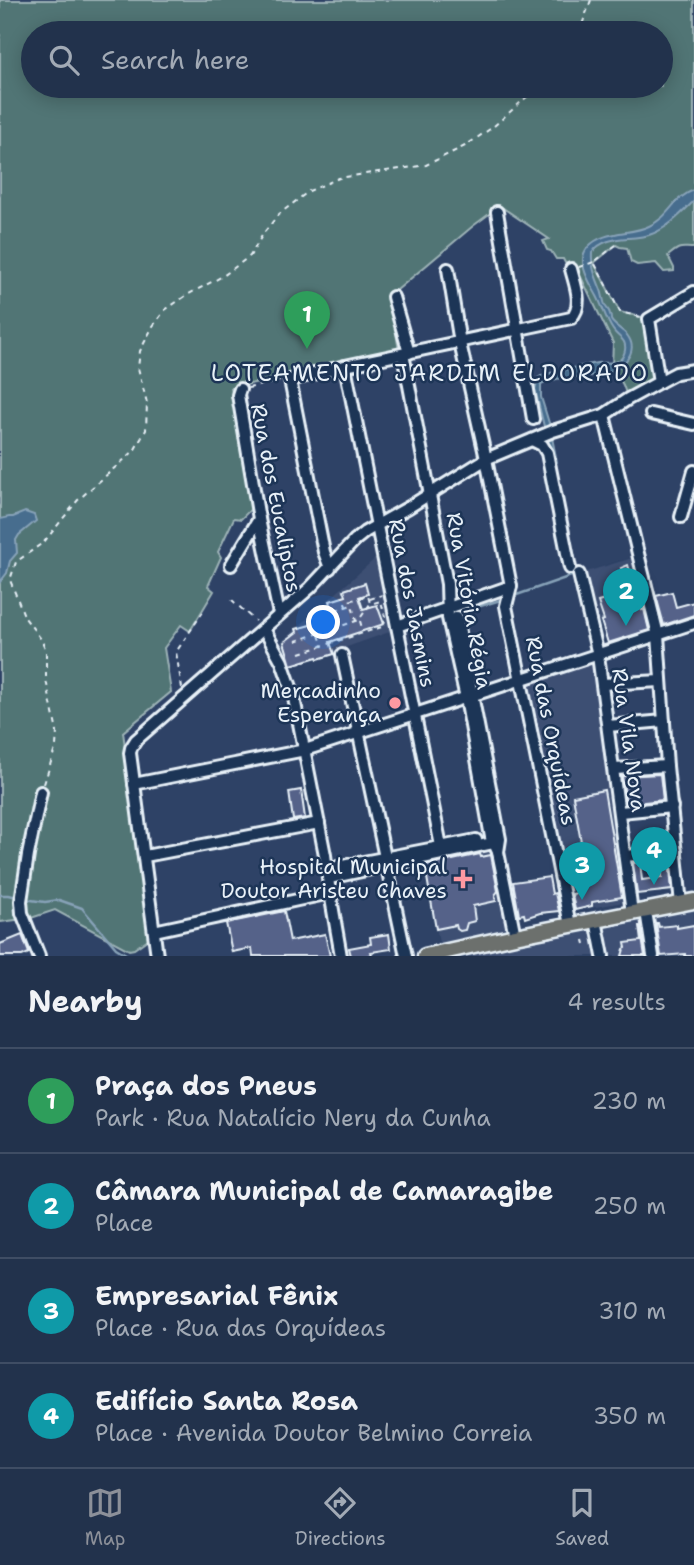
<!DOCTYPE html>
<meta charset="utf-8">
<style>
body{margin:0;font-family:"Shantell Sans",sans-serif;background:#2a3a53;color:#f1f3f6}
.you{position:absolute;left:324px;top:623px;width:24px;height:24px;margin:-18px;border:5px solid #fff;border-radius:50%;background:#1a73e8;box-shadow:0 0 0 10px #1a73e833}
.badge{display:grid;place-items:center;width:46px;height:46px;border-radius:50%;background:#8c9099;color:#fff;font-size:23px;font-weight:700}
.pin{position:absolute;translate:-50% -58px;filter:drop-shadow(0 2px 4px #0008)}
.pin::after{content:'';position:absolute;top:37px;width:24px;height:21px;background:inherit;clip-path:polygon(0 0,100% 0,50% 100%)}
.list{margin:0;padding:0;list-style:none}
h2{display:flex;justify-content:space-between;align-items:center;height:91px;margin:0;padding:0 28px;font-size:30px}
h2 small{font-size:23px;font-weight:400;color:#a2aab5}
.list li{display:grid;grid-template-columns:46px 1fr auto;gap:21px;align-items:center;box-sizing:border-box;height:105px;padding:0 28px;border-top:2px solid #3f4d64}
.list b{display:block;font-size:26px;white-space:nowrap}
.list p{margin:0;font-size:23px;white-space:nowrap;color:#a2aab5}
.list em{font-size:23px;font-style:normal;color:#a2aab5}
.icon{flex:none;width:38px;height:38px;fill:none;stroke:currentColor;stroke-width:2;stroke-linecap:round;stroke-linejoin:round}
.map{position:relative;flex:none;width:694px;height:956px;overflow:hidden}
.search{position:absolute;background:#22324c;box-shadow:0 4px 18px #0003;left:21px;right:21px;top:21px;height:77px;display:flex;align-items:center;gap:18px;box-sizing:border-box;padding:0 24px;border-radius:38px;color:#a2aab5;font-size:26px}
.sheet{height:511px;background:#22324c}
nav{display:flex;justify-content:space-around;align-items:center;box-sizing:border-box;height:98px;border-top:2px solid #3f4d64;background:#22324c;font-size:19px;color:#a2aab5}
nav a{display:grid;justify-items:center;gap:4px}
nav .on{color:#8c9099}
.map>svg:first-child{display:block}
.built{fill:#3d4f73}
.green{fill:#517474;stroke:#9cb2b6;stroke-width:2;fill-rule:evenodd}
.water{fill:#466d8e;stroke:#87a2b8;stroke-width:2}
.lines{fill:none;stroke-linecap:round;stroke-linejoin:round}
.stream{stroke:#87a2b8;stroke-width:2.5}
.building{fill:#556289;stroke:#e8f1f8;stroke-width:2}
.minor-casing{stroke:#e8f1f8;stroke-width:16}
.major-casing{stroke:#e8f1f8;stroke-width:19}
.path{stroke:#e8f1f8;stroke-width:2;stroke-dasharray:5 5;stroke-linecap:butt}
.minor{stroke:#1d3557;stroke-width:10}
.major{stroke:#6c706d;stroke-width:14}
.poi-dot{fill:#ff9aa2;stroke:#1d3557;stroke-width:2.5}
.labels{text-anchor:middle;stroke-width:5;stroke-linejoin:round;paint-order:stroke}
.street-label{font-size:21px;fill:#e8f1f8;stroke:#1d3557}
.poi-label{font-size:21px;fill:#e8f1f8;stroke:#1d3557;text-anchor:end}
.neighbourhood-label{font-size:23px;letter-spacing:2px;fill:#e8f1f8;stroke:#1d3557}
</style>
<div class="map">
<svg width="694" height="956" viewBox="0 0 694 956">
<rect width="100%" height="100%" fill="#2e4266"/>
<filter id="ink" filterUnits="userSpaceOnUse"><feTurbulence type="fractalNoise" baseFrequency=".0143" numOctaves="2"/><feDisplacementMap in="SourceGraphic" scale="14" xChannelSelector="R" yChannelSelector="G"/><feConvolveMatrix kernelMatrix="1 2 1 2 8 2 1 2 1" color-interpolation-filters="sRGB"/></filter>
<g filter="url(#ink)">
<g class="built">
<polygon points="377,557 392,631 288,668 280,643"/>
<polygon points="636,557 646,609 597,622 586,572"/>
<polygon points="593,659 629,901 573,911 526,680"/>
<polygon points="488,848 491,850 506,922 506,927 503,930 439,943 424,861"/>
<polygon points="694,910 694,956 606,956 600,928"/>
<polygon points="594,929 600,956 460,956"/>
</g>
<path class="green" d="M0,0H694V248C680,248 681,245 668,256L674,268V271L664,272L656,263L637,265L631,262L627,248L620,247L616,245L594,263L620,312L649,319L659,382L628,399L623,385L612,365L613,343L580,275L578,268C569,270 567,267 563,259H556L551,251L547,250L543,241L549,239L500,206L473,226L390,296L400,357L287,376L231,388L253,507L241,519L234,518L218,552L221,557L208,586L214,591L190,631L181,625L164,648L171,692L123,732L151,937L134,949L129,950L55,910L31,918L0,922ZM33,33H661V86H33Z"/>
<g class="water">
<path d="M694,190V201C681,214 667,229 649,235C630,241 604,234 592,253C591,267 596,277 601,290C603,295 603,300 605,305C607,310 609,309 610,314C611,316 611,318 611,320C614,326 622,329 627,335C638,349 628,362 615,369C594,381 562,373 541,384V397L549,423L557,462L553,464L535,389L538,378L544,374C561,371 579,366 597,363C603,362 612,364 618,361C624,358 627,348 624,342C622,338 616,335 613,330C606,320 603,307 597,296C590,283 575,261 588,247C603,230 631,235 649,226C670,217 672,198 694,190Z"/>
<polygon points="25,512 34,515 36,521 19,535 16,540 17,553 10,561 7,573 0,582 0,519 9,517 13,517"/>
</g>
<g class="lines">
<g class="stream">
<polyline points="555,462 563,507"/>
<polyline points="514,596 574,575 574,572"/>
<polyline points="457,613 504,599"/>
<polyline points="0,895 9,895 17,897"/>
<polyline points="24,899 45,902 59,900 82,908 116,948 129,956"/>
</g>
</g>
<g class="building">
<polygon points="628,565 642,610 644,609 649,630 608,643 601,621 604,620 598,602 608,599 606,591 623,585 619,575 623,574 621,568"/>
<polygon points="365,583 368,594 359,597 363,609 377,605 384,624 330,642 334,654 318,659 317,657 291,665 284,642 297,632 296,629 335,618 330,601 346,596 344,590"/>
<polygon points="672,592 676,607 694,602 694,615 664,625 656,596"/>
<polygon points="660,774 663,800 626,804 622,776"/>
<polygon points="301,790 305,818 293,820 289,792"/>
<polygon points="604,790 622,897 592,902 592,906 575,910 572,894 582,892 579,883 588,882 573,796"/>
<polygon points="480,854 481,857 491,855 498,891 495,895 496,901 473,906 475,921 467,923 465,930 460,931 457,929 456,925 436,929 425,866"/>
<polygon points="662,860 669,860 672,890 637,894 633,863 640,862 642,880 662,877"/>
<polygon points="549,877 552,894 555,893 559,911 540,913 525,918 524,914 519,915 513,882"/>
<polygon points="284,911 290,941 325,934 330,956 253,956 252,948 232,952 226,923"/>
<polygon points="656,923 658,923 659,927 677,925 677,928 694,925 694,956 685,956 685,954 661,956"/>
<polygon points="639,926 640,926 645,956 622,956 624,949 626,948 625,943 641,941"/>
<polygon points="389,934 391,949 371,952 372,955 366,956 351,956 349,948 371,944 370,937"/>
<polygon points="22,935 29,953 22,956 0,956 0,944"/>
</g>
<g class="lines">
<defs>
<g id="minor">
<polyline points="497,212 533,419"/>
<polyline points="448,269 460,343 486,459 511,586 506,606 570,925"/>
<polyline points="393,297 409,353"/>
<polyline points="403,354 447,584 448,618 466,698 491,837 498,852 515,936"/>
<polyline points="345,366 441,846"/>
<polyline points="659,382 649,319 694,292"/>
<polyline points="240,389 238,395 259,519 279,614"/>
<polyline points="651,414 694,424"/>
<polyline points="604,415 658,635 667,766 681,904"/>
<polyline points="532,440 542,445 547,453 570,568"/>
<polyline points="681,517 694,471"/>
<polyline points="231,565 259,519"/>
<path d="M330,568L324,552L290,380L345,366L571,318C584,305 575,285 571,269"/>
<polyline points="579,574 598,655 632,913"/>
<polyline points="457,617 500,839 498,852"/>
<polyline points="397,626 511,586"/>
<polyline points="264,629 282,662 293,693 325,855 330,893 341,956"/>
<polyline points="342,655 406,956"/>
<polyline points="602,684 661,681"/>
<polyline points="608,726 664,721"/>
<polyline points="614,769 667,766"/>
<polyline points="134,784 305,750 694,623"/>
<polyline points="620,812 672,807"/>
<polyline points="145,856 319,823"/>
<polyline points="625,856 676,851"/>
<polyline points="327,869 476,840"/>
<polyline points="329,878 493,843 498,840"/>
<polyline points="646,911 653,956"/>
<polyline points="596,920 603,956"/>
<polyline points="154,931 330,893"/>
<polyline points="39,956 22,913 21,901 28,855 41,792"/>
<polyline points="157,956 130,753 131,748 136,740 310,588 355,540 365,532 409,507 486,459 553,431 604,415 628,399 659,382 676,373 694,370"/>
</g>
<polyline id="major" points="425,956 515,936 694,901"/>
</defs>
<use href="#minor" class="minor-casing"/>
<use href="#major" class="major-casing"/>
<g class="path">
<polyline points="579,33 591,0"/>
<polyline points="616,245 594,262 620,312 641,317"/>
<polyline points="579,267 594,262"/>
<polyline points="248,388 280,381"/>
<polyline points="370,599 382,595"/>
<polyline points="232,600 255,621"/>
<polyline points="346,607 345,602 368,596 370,603"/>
<polyline points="335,610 352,605 356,621"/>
<polyline points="360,621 363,632"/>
<polyline points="319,635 323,646"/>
<polyline points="296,641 359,620 370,604 381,601 385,617"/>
<polyline points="300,653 382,627 385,621"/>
<polyline points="182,688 176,652 203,612"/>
<polyline points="44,784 56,746 57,732 46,680 46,650 41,639 25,618 10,580 16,562 44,542 78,500 134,451 146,430 147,403 138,368 140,351 153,326 165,310 187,295 223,276 250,256 263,234 278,215 309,191 339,178 426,165 465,146 493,127 539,86"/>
<polyline points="584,940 585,944"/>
</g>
<use href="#minor" class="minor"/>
<use href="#major" class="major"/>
</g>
</g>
<g class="poi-dot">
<circle cx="395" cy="703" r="7"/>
<path d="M459.5 868.5h7v7h7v7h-7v7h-7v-7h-7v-7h7z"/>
</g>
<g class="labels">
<g class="street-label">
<text transform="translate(276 498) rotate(79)" y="7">Rua dos Eucaliptos</text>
<text transform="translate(469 601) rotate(80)" y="7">Rua Vitória Régia</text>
<text transform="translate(412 603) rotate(79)" y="7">Rua dos Jasmins</text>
<text transform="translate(551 731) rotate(79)" y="7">Rua das Orquídeas</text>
<text transform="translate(629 740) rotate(82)" y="7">Rua Vila Nova</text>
</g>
<g class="poi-label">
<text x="381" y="698">Mercadinho<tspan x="381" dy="24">Esperança</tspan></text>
<text x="447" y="874">Hospital Municipal<tspan x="447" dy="24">Doutor Aristeu Chaves</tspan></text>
</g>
<g class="neighbourhood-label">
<text x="430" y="381">LOTEAMENTO JARDIM ELDORADO</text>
</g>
</g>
</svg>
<div class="you"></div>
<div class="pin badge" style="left:307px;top:349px;background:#2e9e5b">1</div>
<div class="pin badge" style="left:626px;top:626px;background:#0f9aa8">2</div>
<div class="pin badge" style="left:582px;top:900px;background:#0f9aa8">3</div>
<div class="pin badge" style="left:654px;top:885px;background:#0f9aa8">4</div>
<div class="search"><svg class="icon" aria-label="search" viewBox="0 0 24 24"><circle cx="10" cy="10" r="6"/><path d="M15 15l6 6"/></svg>Search here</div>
</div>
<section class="sheet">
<h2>Nearby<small>4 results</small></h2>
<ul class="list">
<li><span class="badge" style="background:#2e9e5b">1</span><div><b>Praça dos Pneus</b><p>Park · Rua Natalício Nery da Cunha</p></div><em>230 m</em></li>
<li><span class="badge" style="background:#0f9aa8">2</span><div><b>Câmara Municipal de Camaragibe</b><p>Place</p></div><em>250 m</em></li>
<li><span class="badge" style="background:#0f9aa8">3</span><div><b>Empresarial Fênix</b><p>Place · Rua das Orquídeas</p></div><em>310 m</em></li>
<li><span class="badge" style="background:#0f9aa8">4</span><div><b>Edifício Santa Rosa</b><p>Place · Avenida Doutor Belmino Correia</p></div><em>350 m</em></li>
</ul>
</section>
<nav>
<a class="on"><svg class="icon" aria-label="map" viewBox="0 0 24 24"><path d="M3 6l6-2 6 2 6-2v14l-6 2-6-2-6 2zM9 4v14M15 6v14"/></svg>Map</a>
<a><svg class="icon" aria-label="directions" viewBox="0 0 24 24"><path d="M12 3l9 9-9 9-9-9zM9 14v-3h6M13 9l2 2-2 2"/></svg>Directions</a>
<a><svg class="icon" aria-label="saved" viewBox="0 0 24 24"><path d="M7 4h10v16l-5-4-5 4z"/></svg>Saved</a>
</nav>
